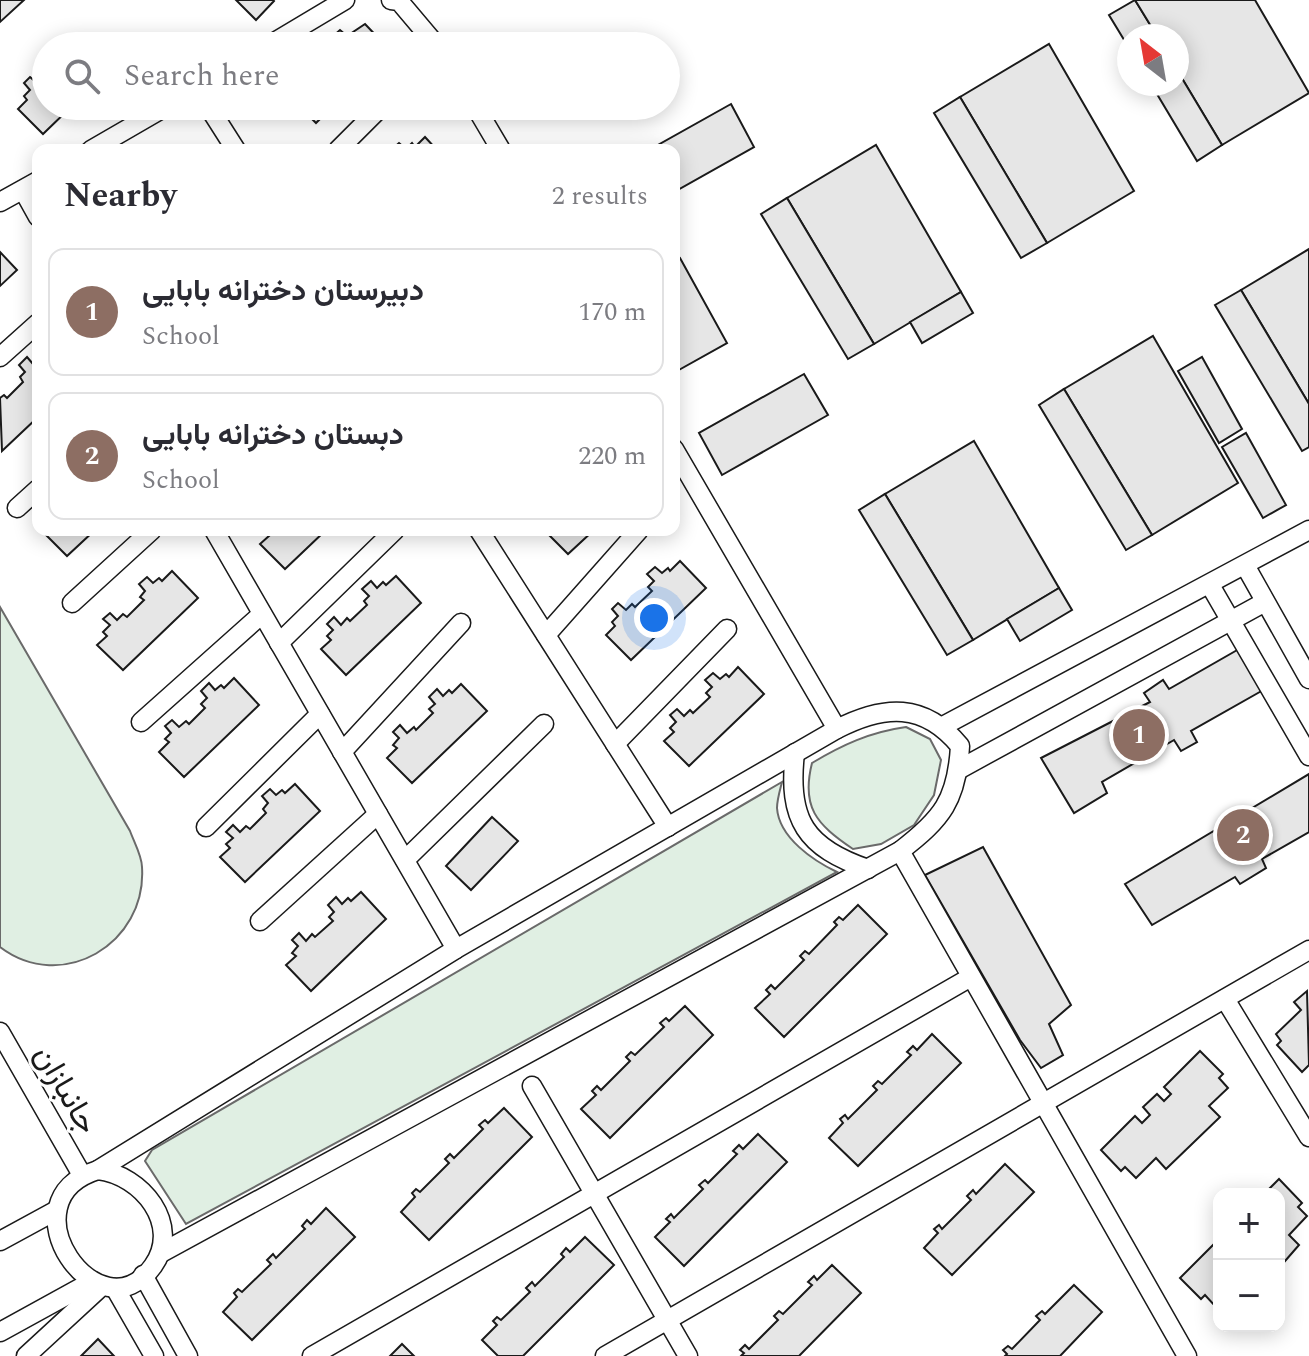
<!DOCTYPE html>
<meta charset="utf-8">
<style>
body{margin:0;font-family:Spectral,Vazirmatn,serif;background:#f7f7f7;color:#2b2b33}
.controls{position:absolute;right:24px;bottom:24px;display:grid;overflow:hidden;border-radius:16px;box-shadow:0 4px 20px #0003}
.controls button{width:72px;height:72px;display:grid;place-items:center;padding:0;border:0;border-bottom:2px solid #e1e1e2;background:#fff;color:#2b2b33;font:40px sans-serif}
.compass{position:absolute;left:1117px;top:24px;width:72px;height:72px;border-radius:50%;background:#fff;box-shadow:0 4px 20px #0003;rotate:329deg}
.you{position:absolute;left:654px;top:618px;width:28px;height:28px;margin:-20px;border:6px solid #fff;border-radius:50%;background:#1a73e8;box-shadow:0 0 0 12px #1a73e833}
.badge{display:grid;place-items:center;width:52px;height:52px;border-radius:50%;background:#b45309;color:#fff;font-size:26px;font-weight:700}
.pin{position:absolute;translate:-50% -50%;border:4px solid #fff;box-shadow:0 2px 8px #0006}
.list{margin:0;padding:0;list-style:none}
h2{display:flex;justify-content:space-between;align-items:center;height:104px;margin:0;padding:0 32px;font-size:34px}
h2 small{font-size:26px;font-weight:400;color:#7c7c81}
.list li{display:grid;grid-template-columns:52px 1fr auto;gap:24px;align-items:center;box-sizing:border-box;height:128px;margin:0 16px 16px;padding:0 16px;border:2px solid #e1e1e2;border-radius:16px}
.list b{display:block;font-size:30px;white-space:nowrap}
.list p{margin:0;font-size:26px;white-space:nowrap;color:#7c7c81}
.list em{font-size:26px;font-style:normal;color:#7c7c81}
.icon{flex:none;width:44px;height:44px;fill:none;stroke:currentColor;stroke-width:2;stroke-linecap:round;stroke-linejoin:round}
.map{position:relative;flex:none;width:1309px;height:1356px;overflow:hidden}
.search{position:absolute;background:#fff;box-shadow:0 4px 20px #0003;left:32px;top:32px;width:648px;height:88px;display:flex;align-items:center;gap:20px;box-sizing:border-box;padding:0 28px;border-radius:44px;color:#7c7c81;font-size:30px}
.panel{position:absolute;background:#fff;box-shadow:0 4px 20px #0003;left:32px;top:144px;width:648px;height:392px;border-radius:16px}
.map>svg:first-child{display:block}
.green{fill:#e0efe3;stroke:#6a6a6a;stroke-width:2}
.building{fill:#e6e6e6;stroke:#1a1a1a;stroke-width:2}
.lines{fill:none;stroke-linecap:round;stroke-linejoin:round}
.street-casing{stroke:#1a1a1a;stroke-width:21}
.street{stroke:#fff;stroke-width:18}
.labels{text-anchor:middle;stroke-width:6;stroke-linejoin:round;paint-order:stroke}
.street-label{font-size:32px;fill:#1a1a1a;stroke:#fff}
</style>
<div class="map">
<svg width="1309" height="1356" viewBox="0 0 1309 1356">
<rect width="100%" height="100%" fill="#fff"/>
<g class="green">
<path d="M0,607L130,831C134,842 142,856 142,867C147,944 62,994 0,947Z"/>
<path d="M906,727L930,739L941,760L934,795L914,825L881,844L853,849C816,824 801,807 812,763C842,745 870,732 906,727Z"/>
<path d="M782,782C780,790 777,800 777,808C779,838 814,861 837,872L186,1224L145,1161L152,1150Z"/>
</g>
<g class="building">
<polygon points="0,0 24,0 0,22"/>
<polygon points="236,0 273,0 274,1 256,20"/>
<polygon points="1135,0 1157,36 1129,36 1129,48 1109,15"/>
<polygon points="1135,0 1255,0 1309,93 1222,145 1177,70 1177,36 1157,36"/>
<polygon points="365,24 386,46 337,46 339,44 332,37 340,30 347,36"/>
<polygon points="92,35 103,46 75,46 80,42 82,45"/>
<polygon points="1049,44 1134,191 1047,243 960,97"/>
<polygon points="1177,70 1222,145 1197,161 1151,84 1177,84"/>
<polygon points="30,77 38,84 46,80 46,106 72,106 43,134 18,109 27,100 24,96 30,90 24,83"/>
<polygon points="960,97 1047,243 1021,258 934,113"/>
<polygon points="731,104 754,147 674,192 674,150 649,150"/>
<polygon points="299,106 333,106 316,123"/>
<polygon points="425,137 437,150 391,150 399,143 406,149 412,143 415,147"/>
<polygon points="876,145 961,292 874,344 787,198"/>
<polygon points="787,198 874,344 848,359 761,214"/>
<polygon points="1309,249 1309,404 1241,290"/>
<polygon points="0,252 17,270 0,286"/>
<polygon points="680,258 727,343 677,371 674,366 674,261"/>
<polygon points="1241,290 1309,404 1309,447 1302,451 1215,305"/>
<polygon points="961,292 973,313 922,343 910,322"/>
<polygon points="1153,336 1238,483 1152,535 1064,389"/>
<polygon points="27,357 33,364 38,360 38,417 2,451 0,398 4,395 7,398 23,382 20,377 25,372 19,365"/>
<polygon points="1202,357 1242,429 1219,443 1178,371"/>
<polygon points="804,374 828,415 722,475 699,433"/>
<polygon points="1064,389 1152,535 1126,550 1039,405"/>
<polygon points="1246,433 1286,505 1263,518 1222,447"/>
<polygon points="974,441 1059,588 973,640 885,494"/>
<polygon points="885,494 973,640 947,655 859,510"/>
<polygon points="95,530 67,556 42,531 43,530"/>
<polygon points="326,530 285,569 260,544 270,535 267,530"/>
<polygon points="544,530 594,530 568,554"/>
<polygon points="680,561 706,588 631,660 606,635 615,626 612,622 618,616 612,609 618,603 626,610 632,604 635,607 652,591 648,587 654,581 647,574 655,567 662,573 668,568 670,571"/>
<polygon points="172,571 198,598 123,670 97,645 107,636 103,632 110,625 103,619 110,613 117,620 123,614 127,617 144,600 140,597 145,591 139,584 147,577 153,583 159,578 162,581"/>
<polygon points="396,576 421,603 346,675 321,649 331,640 327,636 333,630 327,624 334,617 341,625 347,618 350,621 367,605 364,601 369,596 362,589 371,581 377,588 383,582 386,585"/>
<polygon points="1059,588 1072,610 1020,641 1007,619"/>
<polygon points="1239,649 1265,689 1191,731 1197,742 1181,751 1174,740 1102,782 1107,793 1074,813 1041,758 1150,702 1144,693 1163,680 1169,689"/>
<polygon points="738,667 764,694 689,766 664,741 674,732 670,728 676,722 670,715 677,709 684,716 690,710 693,713 710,697 706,693 712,687 705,680 713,673 720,679 726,674 729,677"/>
<polygon points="234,678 259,705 184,777 159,752 169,742 165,739 171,733 165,726 172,720 179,727 186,721 189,724 205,708 201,704 207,698 201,691 209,683 215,690 221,685 224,688"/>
<polygon points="461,684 487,711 412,783 387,758 397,748 393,745 399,738 393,732 400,725 407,733 414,727 416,730 433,713 429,709 435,704 429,697 437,689 443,696 449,690 452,693"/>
<polygon points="1309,774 1309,832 1262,859 1266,868 1240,884 1235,877 1152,925 1125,884"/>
<polygon points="295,784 320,811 245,882 220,857 230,848 226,844 233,838 226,832 233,825 240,832 246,826 250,829 266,813 263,809 268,803 262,796 270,789 276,795 282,790 285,793"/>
<polygon points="492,817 518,841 471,890 446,866"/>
<polygon points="983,847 1071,1005 1049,1024 1063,1055 1041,1068 1020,1040 925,875"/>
<polygon points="361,892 386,919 311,991 286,965 296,956 292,953 298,946 292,940 299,933 306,941 312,934 315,937 333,921 329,917 334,912 328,905 336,897 342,904 348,898 351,901"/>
<polygon points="858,905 887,934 784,1037 755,1008 770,994 766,990 771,985 775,989 804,960 800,956 805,951 809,954 837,925 834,922 839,917 843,920"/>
<polygon points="1307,991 1309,1065 1302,1072 1277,1045 1281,1041 1276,1034 1301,1010 1294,1002"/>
<polygon points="685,1006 713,1035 610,1138 581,1109 596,1095 592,1091 597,1086 601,1090 630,1061 626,1057 631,1052 635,1055 664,1027 660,1023 666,1018 669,1021"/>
<polygon points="932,1034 961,1063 858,1166 829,1138 843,1123 840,1119 845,1115 848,1119 877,1090 873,1086 878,1081 882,1084 911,1055 907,1052 913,1046 917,1050"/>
<polygon points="1200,1051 1223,1074 1219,1078 1228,1088 1209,1106 1220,1117 1166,1169 1156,1158 1136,1178 1125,1167 1121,1171 1101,1150 1135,1116 1142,1123 1150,1115 1143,1107 1157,1094 1164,1101 1171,1094 1164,1087"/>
<polygon points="504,1108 532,1137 429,1240 401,1212 415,1197 412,1193 416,1189 420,1192 449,1163 445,1159 450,1154 454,1158 483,1129 479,1125 485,1120 488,1123"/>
<polygon points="758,1134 787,1162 684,1266 655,1237 670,1222 666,1219 671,1214 674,1218 703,1189 699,1185 705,1180 708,1183 737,1154 733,1151 739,1145 743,1149"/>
<polygon points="1005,1164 1034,1192 952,1275 924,1248 938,1233 934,1229 939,1225 942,1229 971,1200 967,1196 973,1190 976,1194"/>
<polygon points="1279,1179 1302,1203 1298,1207 1307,1216 1289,1235 1299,1245 1279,1268 1279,1194 1264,1194"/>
<polygon points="326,1208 355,1237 252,1340 223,1312 237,1297 234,1293 238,1289 242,1292 271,1264 267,1260 273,1254 276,1258 305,1229 302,1226 307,1220 311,1224"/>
<polygon points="585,1237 614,1265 523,1356 498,1356 482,1340 497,1325 493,1321 497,1317 501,1320 530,1292 526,1288 532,1282 535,1286 564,1257 561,1254 566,1248 570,1252"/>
<polygon points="1214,1244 1219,1249 1219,1303 1215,1306 1205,1295 1201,1299 1180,1278"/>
<polygon points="832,1265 861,1293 799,1356 741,1356 744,1353 740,1350 745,1345 749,1349 778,1320 774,1316 779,1311 783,1314 812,1285 808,1282 814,1276 817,1280"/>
<polygon points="1074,1285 1102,1312 1060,1356 1005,1356 1007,1354 1003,1350 1008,1346 1012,1349 1040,1320 1036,1316 1042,1311 1045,1314"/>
<polygon points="98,1339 114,1356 81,1356"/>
<polygon points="402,1344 414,1356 390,1356"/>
</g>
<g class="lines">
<defs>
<g id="street">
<polyline points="391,0 399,1 437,46"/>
<polyline points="268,46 345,0"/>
<polyline points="208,106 236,150"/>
<polyline points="475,106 501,150"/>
<polyline points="91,150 167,106"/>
<polyline points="338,150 382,106"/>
<polyline points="23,190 38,217"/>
<polyline points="0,202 38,181"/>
<polyline points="0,357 38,323"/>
<polyline points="674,449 837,729"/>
<polyline points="17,508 38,489"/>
<polyline points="214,530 456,949"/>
<polyline points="479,530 668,827"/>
<polyline points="1246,567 1309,679"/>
<polyline points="1210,585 1309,756"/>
<polyline points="72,603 152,530"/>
<polyline points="546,635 639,530"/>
<polyline points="279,643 395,530"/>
<polyline points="141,722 262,614"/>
<polyline points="943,726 1309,530"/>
<polyline points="615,744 727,629"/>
<polyline points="342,752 461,623"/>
<path d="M795,753C787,820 806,848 868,869"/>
<polyline points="958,770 1265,602"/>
<polyline points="206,827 320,714"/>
<polyline points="900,851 1187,1356"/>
<polyline points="405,860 544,724"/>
<polyline points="260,921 378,814"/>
<polyline points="1225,999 1309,1137"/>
<polyline points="0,1032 82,1175"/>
<polyline points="532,1086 688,1356"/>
<path d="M98,1170L456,949L837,729C884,705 924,702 960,746C957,800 942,819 900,851L161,1253"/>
<path d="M98,1170C142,1175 182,1225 153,1266C100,1341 0,1200 98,1170Z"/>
<polyline points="0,1241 57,1210"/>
<polyline points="143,1275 188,1356"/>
<polyline points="115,1288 154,1356"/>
<polyline points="0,1332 91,1282"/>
<polyline points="26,1356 102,1286"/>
<polyline points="312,1356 971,977"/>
<polyline points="605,1356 1309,950"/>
</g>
</defs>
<use href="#street" class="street-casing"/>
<use href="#street" class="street"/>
</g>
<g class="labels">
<g class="street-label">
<text transform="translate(67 1089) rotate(60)" y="11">جانبازان</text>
</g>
</g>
</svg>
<div class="controls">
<button>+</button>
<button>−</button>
</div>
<svg class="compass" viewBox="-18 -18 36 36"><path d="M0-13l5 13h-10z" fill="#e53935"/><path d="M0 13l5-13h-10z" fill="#7c7c81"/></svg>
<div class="you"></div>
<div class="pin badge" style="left:1139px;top:735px;background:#8d6e63">1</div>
<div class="pin badge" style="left:1243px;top:835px;background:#8d6e63">2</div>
<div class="search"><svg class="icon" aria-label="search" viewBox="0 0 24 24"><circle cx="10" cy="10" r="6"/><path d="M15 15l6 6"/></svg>Search here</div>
<section class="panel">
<h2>Nearby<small>2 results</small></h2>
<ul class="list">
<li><span class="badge" style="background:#8d6e63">1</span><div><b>دبیرستان دخترانه بابایی</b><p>School</p></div><em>170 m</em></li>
<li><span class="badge" style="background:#8d6e63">2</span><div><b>دبستان دخترانه بابایی</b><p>School</p></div><em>220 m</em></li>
</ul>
</section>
</div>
